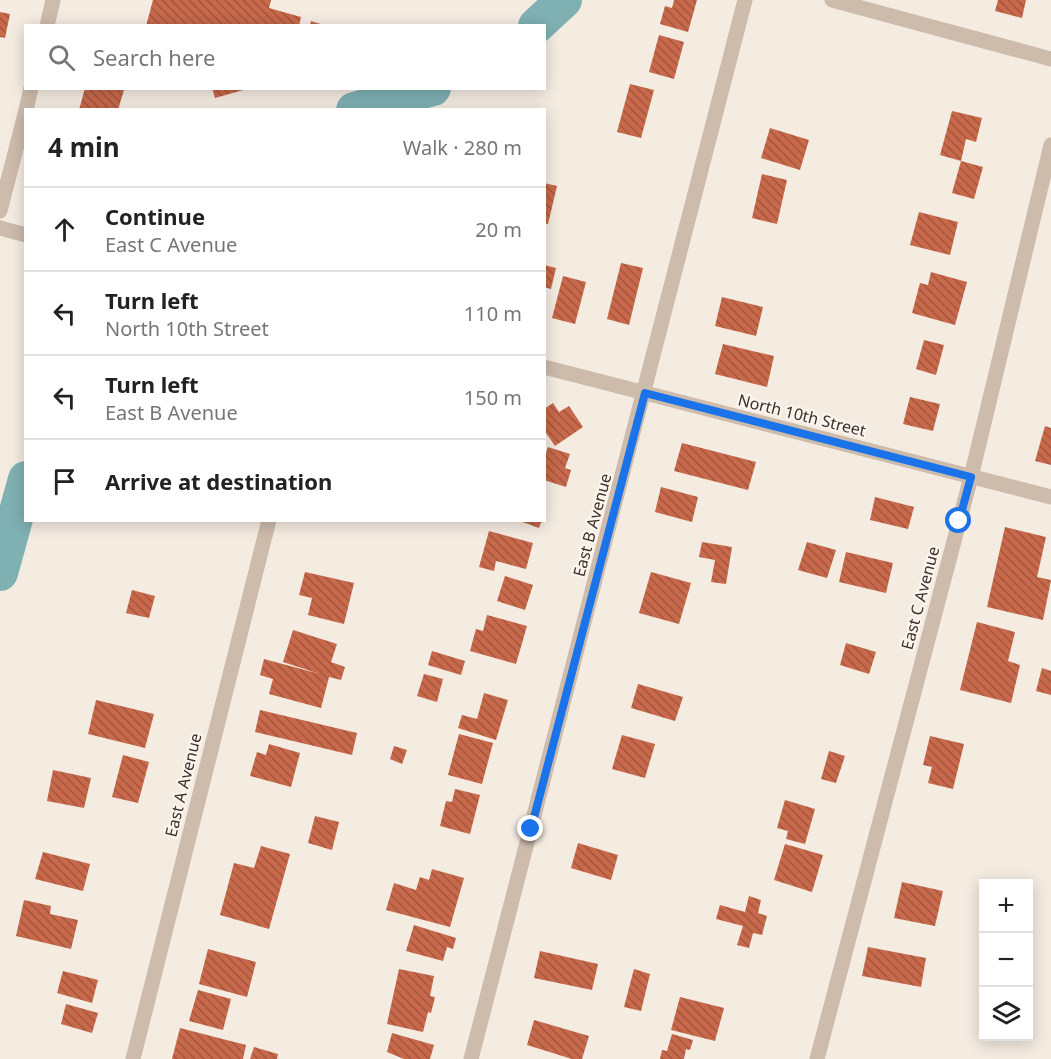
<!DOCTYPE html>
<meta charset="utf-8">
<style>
body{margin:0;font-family:"Noto Sans",sans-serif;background:#f6f6f6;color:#222}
.controls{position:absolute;right:18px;bottom:18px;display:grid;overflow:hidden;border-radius:0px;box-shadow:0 3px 15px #0003}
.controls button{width:54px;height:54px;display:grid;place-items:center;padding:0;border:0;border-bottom:2px solid #e0e0e0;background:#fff;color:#222;font:30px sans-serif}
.stop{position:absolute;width:18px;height:18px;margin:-14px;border:4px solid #1a73e8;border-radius:50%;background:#fff}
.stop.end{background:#1a73e8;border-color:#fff;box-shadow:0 2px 6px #0008}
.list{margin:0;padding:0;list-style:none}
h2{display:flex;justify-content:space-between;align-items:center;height:78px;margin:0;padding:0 24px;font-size:26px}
h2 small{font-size:20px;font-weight:400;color:#767676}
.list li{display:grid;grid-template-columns:39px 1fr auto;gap:18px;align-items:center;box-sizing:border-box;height:84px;padding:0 24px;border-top:2px solid #e0e0e0}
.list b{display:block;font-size:22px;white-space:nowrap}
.list p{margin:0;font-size:20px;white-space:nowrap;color:#767676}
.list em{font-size:20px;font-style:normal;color:#767676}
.icon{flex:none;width:33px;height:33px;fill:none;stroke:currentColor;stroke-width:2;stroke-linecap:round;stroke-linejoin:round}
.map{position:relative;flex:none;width:1051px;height:1059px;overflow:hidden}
.search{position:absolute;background:#fff;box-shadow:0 3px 15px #0003;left:24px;top:24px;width:522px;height:66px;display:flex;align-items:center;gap:15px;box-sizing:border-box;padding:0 21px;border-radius:0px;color:#767676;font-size:22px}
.panel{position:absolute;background:#fff;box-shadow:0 3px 15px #0003;left:24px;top:108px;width:522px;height:414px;border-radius:0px}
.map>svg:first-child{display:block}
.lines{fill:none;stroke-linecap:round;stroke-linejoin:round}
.river{stroke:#7fb0b2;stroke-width:36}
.building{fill:url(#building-back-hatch)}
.minor{stroke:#cdbbac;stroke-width:15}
.route{stroke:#1a73e8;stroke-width:8}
.labels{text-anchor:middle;stroke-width:4.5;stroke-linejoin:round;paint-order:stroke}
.street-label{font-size:16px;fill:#3b302b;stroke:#fbf5ee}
</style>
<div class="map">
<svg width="1051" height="1059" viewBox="0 0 1051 1059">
<defs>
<pattern id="building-back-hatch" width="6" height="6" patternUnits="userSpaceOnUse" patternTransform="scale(1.5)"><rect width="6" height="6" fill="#c8694b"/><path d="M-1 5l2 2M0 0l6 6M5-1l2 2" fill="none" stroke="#a4573f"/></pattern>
</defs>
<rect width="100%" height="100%" fill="#f4ebe1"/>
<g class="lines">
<g class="river">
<polyline points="536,26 564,0"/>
<polyline points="354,110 433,88"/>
<polyline points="0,573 26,479"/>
</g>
</g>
<g class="building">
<polygon points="153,0 271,0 269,8 301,17 299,26 146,26"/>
<polygon points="674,0 697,0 688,32 660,24 665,6 672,8"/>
<polygon points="998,0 1026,0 1022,18 995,11"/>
<polygon points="0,12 10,14 5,38 0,37"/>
<polygon points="311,21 324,25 324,26 310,26"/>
<polygon points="659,35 684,42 674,79 649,72"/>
<polygon points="630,84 654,90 641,138 617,132"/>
<polygon points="85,88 124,90 118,110 79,110"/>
<polygon points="212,88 247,88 247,89 215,98"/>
<polygon points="952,111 982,118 976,142 966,139 961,161 940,155"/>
<polygon points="770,128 809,140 800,170 761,158"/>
<polygon points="961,161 983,167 974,199 952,193"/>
<polygon points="762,174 787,180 777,224 752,218"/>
<polygon points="544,183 557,186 548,224 544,223"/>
<polygon points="919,212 958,222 950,255 910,245"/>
<polygon points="621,263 643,268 629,325 607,319"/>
<polygon points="544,265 556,268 551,289 544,287"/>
<polygon points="931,272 967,282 955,325 912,313 920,283 928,285"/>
<polygon points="563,276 586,282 575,324 552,318"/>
<polygon points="722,297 763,307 756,336 715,326"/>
<polygon points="924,340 944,345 936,375 916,369"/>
<polygon points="723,344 774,356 767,387 715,374"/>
<polygon points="910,397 940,404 933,431 903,424"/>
<polygon points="553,403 559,412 569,406 583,427 555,446 544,430 544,409"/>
<polygon points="1045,426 1051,428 1051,465 1035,461"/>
<polygon points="682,443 756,462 748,490 674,471"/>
<polygon points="548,447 570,454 565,468 571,470 566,487 544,480 544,459"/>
<polygon points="661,487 698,497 692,522 655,512"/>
<polygon points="875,497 914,507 908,529 870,520"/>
<polygon points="517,520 542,520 539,528"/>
<polygon points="1005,527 1046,537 1037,577 1051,580 1043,620 987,607"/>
<polygon points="489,531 533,543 526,569 496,561 494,571 479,567"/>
<polygon points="702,542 732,547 726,584 711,582 715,560 699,557"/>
<polygon points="807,542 836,550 827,578 798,570"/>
<polygon points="846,552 893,563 886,593 839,582"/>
<polygon points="305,572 354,583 344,624 308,615 312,598 299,595"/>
<polygon points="651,572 691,583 679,624 639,613"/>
<polygon points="505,576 533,585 525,610 497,601"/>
<polygon points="132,590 155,596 149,618 126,613"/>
<polygon points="487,615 527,626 516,664 470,651 476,629 483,631"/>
<polygon points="977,622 1015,632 1008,661 1020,665 1011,703 960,690"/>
<polygon points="293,630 337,644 331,662 345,667 341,680 329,677 321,708 269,694 273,679 260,675 264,659 320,674 283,662"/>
<polygon points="846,643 876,652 869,674 840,665"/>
<polygon points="432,651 465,661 461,675 428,665"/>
<polygon points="1042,668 1051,671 1051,695 1036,691"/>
<polygon points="424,674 443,679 437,702 417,696"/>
<polygon points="638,684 683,697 675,721 631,708"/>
<polygon points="484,693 508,700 496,740 458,728 462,715 477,719"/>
<polygon points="96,700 154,714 145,748 88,734"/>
<polygon points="260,710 357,733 352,755 255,732"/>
<polygon points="459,734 493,743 482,784 448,775"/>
<polygon points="622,735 655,744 645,778 612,769"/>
<polygon points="930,736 964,744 953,789 928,783 932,767 923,765"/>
<polygon points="269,744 300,753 291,787 250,776 257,752 266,755"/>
<polygon points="394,746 407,750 402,764 390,759"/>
<polygon points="829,751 845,756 836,783 821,779"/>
<polygon points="123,755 149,762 138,803 112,797"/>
<polygon points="53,770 91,778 84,808 47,801"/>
<polygon points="455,789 480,795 470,834 440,826 446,801 452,802"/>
<polygon points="785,800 815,809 805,844 786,839 788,831 777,828"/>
<polygon points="315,816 339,822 332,850 308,843"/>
<polygon points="578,843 618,855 611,880 571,868"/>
<polygon points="785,844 823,855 812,892 774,880"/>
<polygon points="261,846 290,854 269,929 220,915 234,863 254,868"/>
<polygon points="43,852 90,864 83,891 35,879"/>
<polygon points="432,869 464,878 450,927 386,910 394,883 416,890 420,877 429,880"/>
<polygon points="902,882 943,891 935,926 894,918"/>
<polygon points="749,896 761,900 758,913 767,916 762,935 753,933 749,948 737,945 743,926 716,919 720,905 745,912"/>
<polygon points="24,900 51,906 50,914 78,920 71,949 16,936"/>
<polygon points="414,925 456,938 453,949 447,947 443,961 406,951"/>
<polygon points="868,947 926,958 921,987 862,976"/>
<polygon points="208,949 256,962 247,997 199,984"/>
<polygon points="540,951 598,964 592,990 534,978"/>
<polygon points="399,969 434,976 430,996 435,997 431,1013 428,1012 423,1032 387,1024"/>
<polygon points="634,969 650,974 641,1011 624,1007"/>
<polygon points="63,971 98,980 92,1003 57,993"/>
<polygon points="198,990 231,999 223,1030 189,1021"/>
<polygon points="680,997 724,1008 715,1041 671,1030"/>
<polygon points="66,1004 98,1013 92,1033 61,1024"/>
<polygon points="534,1020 589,1036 582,1059 572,1059 527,1045"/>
<polygon points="180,1028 246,1045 243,1059 172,1059"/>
<polygon points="392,1033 434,1045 430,1059 404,1059 387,1052"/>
<polygon points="672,1034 693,1040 690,1050 686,1049 684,1059 660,1059 662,1050 667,1051"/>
<polygon points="254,1047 278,1054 277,1059 250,1059"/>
</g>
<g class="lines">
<g class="minor">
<polyline points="832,0 1051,59"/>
<polyline points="47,26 53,0"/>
<polyline points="26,110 31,88"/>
<polyline points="0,211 26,110"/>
<polyline points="0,228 26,235"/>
<polyline points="544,367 1051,497"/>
<polyline points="133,1059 269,520"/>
<polyline points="471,1059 745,0"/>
<polyline points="817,1059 971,477 1051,145"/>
</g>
</g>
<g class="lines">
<polyline class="route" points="531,829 645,393 971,477 959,521"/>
</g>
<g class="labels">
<g class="street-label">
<text transform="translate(802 415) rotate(14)" y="6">North 10th Street</text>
<text transform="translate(592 525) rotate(-75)" y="6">East B Avenue</text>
<text transform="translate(920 598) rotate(-75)" y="6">East C Avenue</text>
<text transform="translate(183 785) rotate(-76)" y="6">East A Avenue</text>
</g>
</g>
</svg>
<div class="controls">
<button>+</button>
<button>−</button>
<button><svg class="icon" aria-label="layers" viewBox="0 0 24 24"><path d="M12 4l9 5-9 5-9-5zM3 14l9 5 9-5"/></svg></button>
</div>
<div class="stop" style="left:959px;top:521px"></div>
<div class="stop end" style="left:531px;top:829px"></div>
<div class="search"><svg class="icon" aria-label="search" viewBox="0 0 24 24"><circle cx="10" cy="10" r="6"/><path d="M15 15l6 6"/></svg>Search here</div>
<section class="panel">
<h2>4 min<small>Walk · 280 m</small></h2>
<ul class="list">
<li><svg class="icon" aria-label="ahead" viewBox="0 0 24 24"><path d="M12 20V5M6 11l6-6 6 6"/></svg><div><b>Continue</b><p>East C Avenue</p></div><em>20 m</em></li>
<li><svg class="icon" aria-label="left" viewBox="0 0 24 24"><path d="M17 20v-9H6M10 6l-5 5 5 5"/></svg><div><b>Turn left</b><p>North 10th Street</p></div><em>110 m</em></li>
<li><svg class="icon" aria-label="left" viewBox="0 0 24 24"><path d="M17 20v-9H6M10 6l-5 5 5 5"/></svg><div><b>Turn left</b><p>East B Avenue</p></div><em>150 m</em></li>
<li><svg class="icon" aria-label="arrive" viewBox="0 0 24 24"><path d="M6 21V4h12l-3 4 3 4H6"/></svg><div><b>Arrive at destination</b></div></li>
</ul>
</section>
</div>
